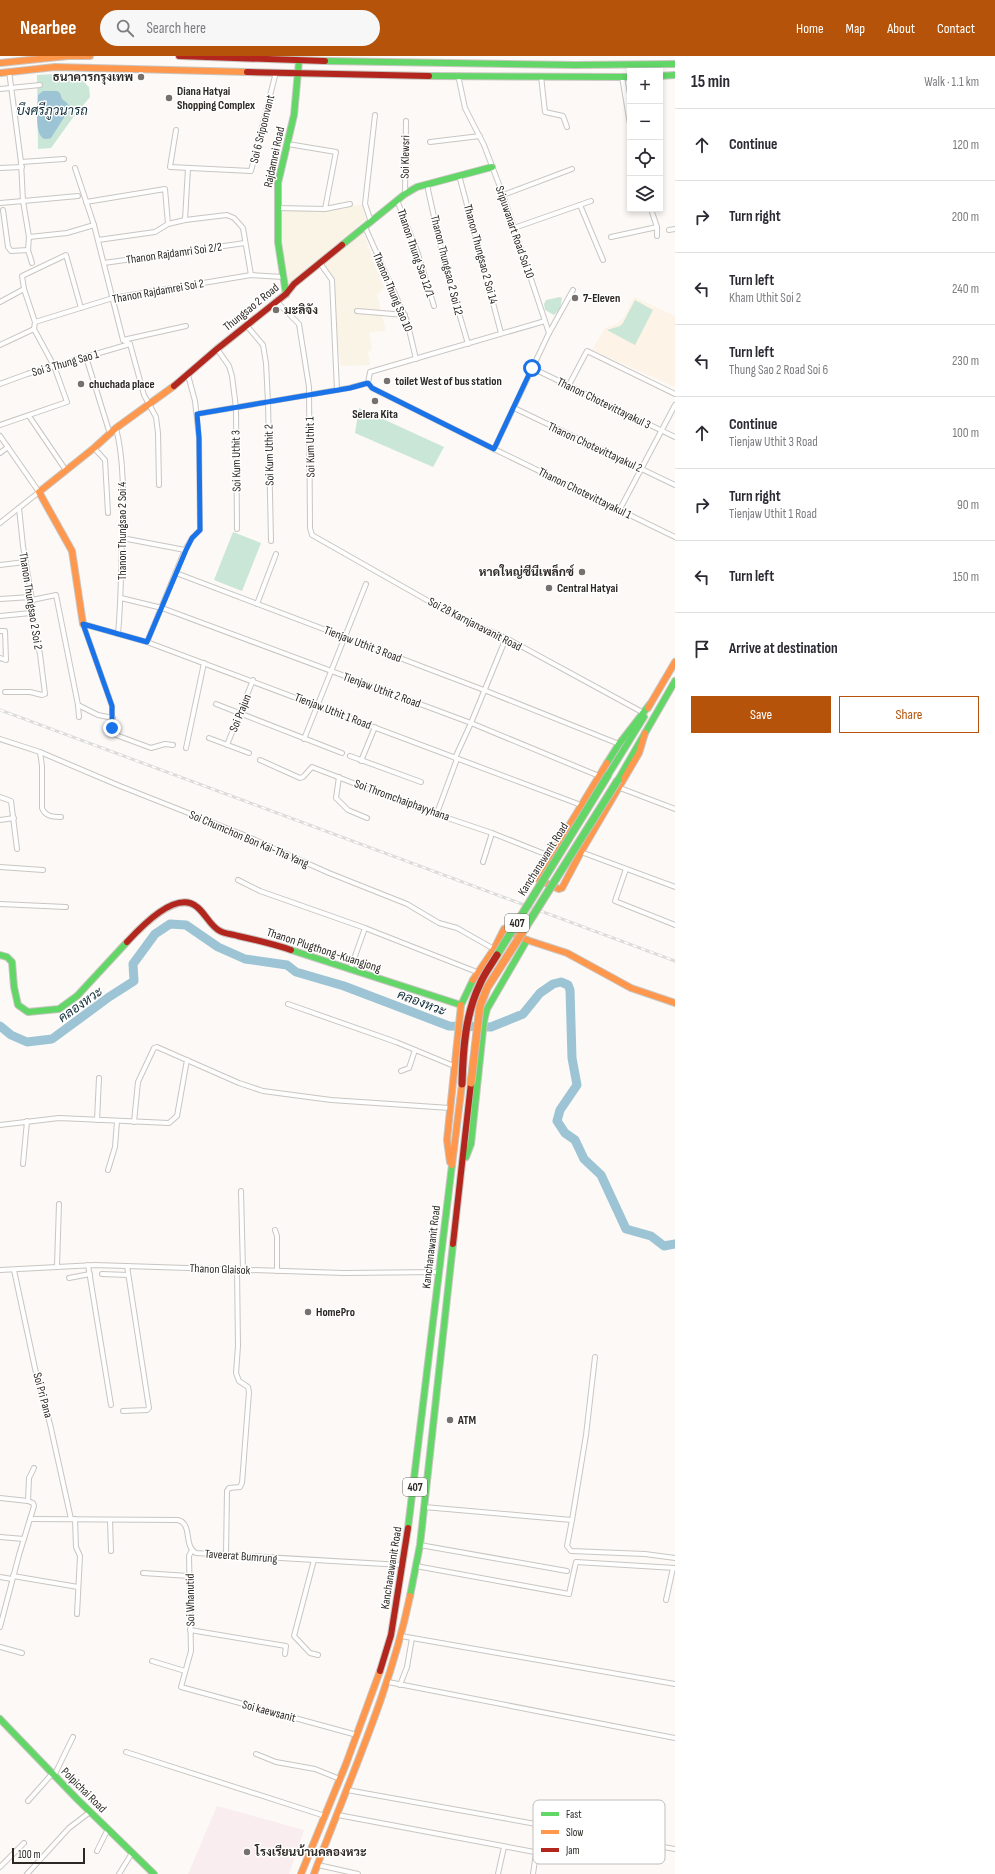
<!DOCTYPE html>
<meta charset="utf-8">
<style>
body{margin:0;font-family:"Sofia Sans Condensed",Sarabun,sans-serif;background:#f7f7f7;color:#2b2b33}
.controls{position:absolute;right:12px;top:12px;display:grid;overflow:hidden;border-radius:0px;box-shadow:0 2px 6px #0003}
.controls button{width:36px;height:36px;display:grid;place-items:center;padding:0;border:0;border-bottom:1px solid #e1e1e2;background:#fff;color:#2b2b33;font:20px sans-serif}
.scale{position:absolute;left:12px;bottom:10px;width:73px;box-sizing:border-box;padding-left:4px;border:2px solid #2c2823;border-top:0;font-size:11px;line-height:14px;white-space:nowrap;color:#2c2823;-webkit-text-stroke:3px #fff;paint-order:stroke}
.stop{position:absolute;width:12px;height:12px;margin:-9px;border:3px solid #1a73e8;border-radius:50%;background:#fff}
.stop.end{background:#1a73e8;border-color:#fff;box-shadow:0 1px 4px #0008}
.list{margin:0;padding:0;list-style:none}
h2{display:flex;justify-content:space-between;align-items:center;height:52px;margin:0;padding:0 16px;font-size:17px}
h2 small{font-size:13px;font-weight:400;color:#7c7c81}
.list li{display:grid;grid-template-columns:26px 1fr auto;gap:12px;align-items:center;box-sizing:border-box;height:72px;padding:0 16px;border-top:1px solid #e1e1e2}
.list b{display:block;font-size:15px;white-space:nowrap}
.list p{margin:0;font-size:13px;white-space:nowrap;color:#7c7c81}
.list em{font-size:13px;font-style:normal;color:#7c7c81}
.actions{display:flex;gap:8px;padding:12px 16px}
.actions a{flex:1;padding:9px 0;border:1px solid #b45309;border-radius:0px;text-align:center;font-size:14px;color:#b45309}
.actions .main{background:#b45309;color:#fff}
.icon{flex:none;width:22px;height:22px;fill:none;stroke:currentColor;stroke-width:2;stroke-linecap:round;stroke-linejoin:round}
.map{position:relative;flex:none;width:675px;height:1818px;overflow:hidden}
header{display:flex;align-items:center;gap:24px;box-sizing:border-box;height:56px;padding:0 20px;background:#b45309;color:#fff}
header strong{font-size:19px}
nav{display:flex;gap:22px;margin-inline-start:auto;font-size:14px}
.search{width:280px;height:36px;background:#f7f7f7;display:flex;align-items:center;gap:10px;box-sizing:border-box;padding:0 14px;border-radius:22px;color:#7c7c81;font-size:15px}
main{display:flex}
aside{flex:1;background:#fff}
.map>svg:first-child{display:block}
.built{fill:#fdf3e7}
.industrial{fill:#faf4e7}
.education{fill:#f9edef}
.green{fill:#c9e6d6}
.water{fill:#9cc4d4}
.lines{fill:none;stroke-linecap:round;stroke-linejoin:round}
.river{stroke:#9cc4d4;stroke-width:9}
.street-casing{stroke:#c9c6c2;stroke-width:6}
.fast-casing{stroke:#c9c6c2;stroke-width:8}
.slow-casing{stroke:#c9c6c2;stroke-width:8}
.jam-casing{stroke:#c9c6c2;stroke-width:8}
.street{stroke:#fffefe;stroke-width:4}
.fast{stroke:#63d668;stroke-width:6}
.slow{stroke:#ff974d;stroke-width:6}
.jam{stroke:#b3261e;stroke-width:6}
.rail-casing{stroke:#dddcdb;stroke-width:3}
.rail{stroke:#fff;stroke-width:1.5;stroke-dasharray:4.5;stroke-linecap:butt}
.fast-bridge-casing{stroke:#c8bfb8;stroke-width:9;stroke-linecap:butt}
.slow-bridge-casing{stroke:#c8bfb8;stroke-width:9;stroke-linecap:butt}
.jam-bridge-casing{stroke:#c8bfb8;stroke-width:9;stroke-linecap:butt}
.fast-bridge{stroke:#63d668;stroke-width:7}
.slow-bridge{stroke:#ff974d;stroke-width:7}
.jam-bridge{stroke:#b3261e;stroke-width:7}
.route{stroke:#1a73e8;stroke-width:5}
.poi-dot{fill:#75716d;stroke:#fff;stroke-width:1.5}
.labels{text-anchor:middle;stroke-width:3;stroke-linejoin:round;paint-order:stroke}
.shield{fill:#fff;stroke:#6b6865;stroke-width:1}
.shield-label{font-size:11px;font-weight:bold;fill:#2c2823}
.poi-label{font-size:12px;font-weight:bold;fill:#2c2823;stroke:#fff;text-anchor:start}
.street-label{font-size:12px;fill:#2c2823;stroke:#fff}
.water-label{font-size:13px;font-style:italic;fill:#112e39;stroke:#fff}
.key{fill:#fff;stroke:#c0bebd;stroke-width:1}
.key-label{font-size:11px;fill:#2c2823}
</style>
<header>
<strong>Nearbee</strong>
<div class="search"><svg class="icon" aria-label="search" viewBox="0 0 24 24"><circle cx="10" cy="10" r="6"/><path d="M15 15l6 6"/></svg>Search here</div>
<nav><a>Home</a><a>Map</a><a>About</a><a>Contact</a></nav>
</header>
<main>
<div class="map">
<svg width="675" height="1818" viewBox="0 0 675 1818">
<rect width="100%" height="100%" fill="#fcf9f6"/>
<polygon class="built" points="634,241 675,260 675,331 592,294 605,272 617,268 624,261"/>
<g class="industrial">
<polygon points="362,149 366,163 287,230 279,154 332,155 352,150"/>
<polygon points="362,174 384,232 377,239 386,275 369,276 372,294 368,296 370,309 341,310 334,265 333,225 324,205"/>
</g>
<polygon class="education" points="217,1750 304,1774 289,1818 188,1818"/>
<g class="green">
<polygon points="74,17 89,31 90,41 74,60 51,92 38,93 37,19"/>
<polygon points="560,241 562,242 560,253 554,259 545,254 544,248 546,244"/>
<polygon points="635,244 653,254 635,289 607,274 620,270 623,267"/>
<polygon points="359,352 444,391 433,411 355,377"/>
<polygon points="233,476 261,487 242,535 214,524"/>
</g>
<path class="water" d="M43,35H57L60,37L62,43L67,47L70,52L51,82C32,90 38,50 38,39Z"/>
<g class="lines">
<polyline class="river" points="0,970 11,979 27,986 52,983 109,941 134,925 133,908 155,878 170,868 186,869 218,891 245,903 287,909 296,916 344,930 449,970 491,971 523,958 540,937 553,928 561,926 568,929 570,934 572,1002 577,1029 560,1054 557,1065 565,1077 575,1084 584,1103 601,1119 626,1173 651,1180 664,1190 675,1188"/>
<defs>
<g id="street">
<polyline points="9,15 21,106 23,145 78,140"/>
<polyline points="458,19 465,52 484,89 503,139 549,277 494,393"/>
<polyline points="541,20 545,56 563,60 567,71"/>
<polyline points="622,21 630,68"/>
<polyline points="0,33 40,29"/>
<polyline points="176,74 170,111 251,115 276,16"/>
<polyline points="430,86 480,80"/>
<polyline points="288,88 336,96 325,153"/>
<polyline points="21,106 64,103"/>
<polyline points="0,112 22,111"/>
<polyline points="75,112 94,169 123,284 130,288 144,339 156,361 158,377 159,429"/>
<polyline points="459,119 501,277"/>
<polyline points="427,129 444,206 468,288"/>
<polyline points="405,138 406,65"/>
<polyline points="503,139 572,113"/>
<polyline points="397,144 417,195 434,250"/>
<polyline points="86,146 165,133 168,168"/>
<polyline points="0,147 23,145 29,181 67,177 94,169"/>
<polyline points="580,149 603,204"/>
<polyline points="277,152 325,153 350,148"/>
<polyline points="3,154 8,191 11,195 28,194"/>
<polyline points="185,164 188,112"/>
<polyline points="371,166 365,148 375,59"/>
<polyline points="365,171 407,265 416,303"/>
<polyline points="514,172 591,145"/>
<polyline points="669,174 675,173"/>
<polyline points="657,180 657,171"/>
<polyline points="29,181 28,194 32,207"/>
<polyline points="611,181 657,171 651,153"/>
<polyline points="98,184 155,176 168,168 185,164 227,159 234,162 243,172 251,219"/>
<polyline points="104,207 245,187"/>
<polyline points="320,207 332,224 337,334"/>
<polyline points="0,246 24,233"/>
<polyline points="277,246 299,268 309,331 310,472 312,479 453,559 506,582 642,656"/>
<polyline points="357,255 405,259"/>
<polyline points="35,266 113,242 251,219 283,221"/>
<polyline points="247,270 263,289 266,307 268,346 271,485"/>
<polyline points="549,277 573,234"/>
<polyline points="123,284 186,270"/>
<polyline points="0,289 34,273"/>
<polyline points="217,293 229,310 232,320 236,352 237,473"/>
<polyline points="86,301 110,378"/>
<polyline points="532,312 675,381"/>
<polyline points="368,327 372,332 494,393 675,481"/>
<polyline points="368,327 370,316 545,265"/>
<polyline points="0,328 27,318 130,288"/>
<polyline points="569,329 587,295 675,338"/>
<polyline points="514,352 675,429"/>
<polyline points="197,358 349,332 368,327"/>
<polyline points="29,360 65,413"/>
<polyline points="0,369 67,346 54,310 34,273 35,266 24,233 22,220 66,199 81,252"/>
<path d="M116,372C125,408 123,446 122,482C121,514 121,546 118,578"/>
<polyline points="0,380 39,436 0,467"/>
<polyline points="94,392 105,404 108,457"/>
<polyline points="0,397 8,391"/>
<polyline points="620,453 675,349"/>
<polyline points="122,482 185,494"/>
<polyline points="0,509 25,506"/>
<polyline points="176,517 484,634 619,688"/>
<polyline points="121,542 162,552 471,667 599,720"/>
<polyline points="0,543 31,541"/>
<polyline points="32,544 56,539 78,649 79,661"/>
<polyline points="257,548 276,498"/>
<polyline points="0,560 31,557"/>
<polyline points="83,568 147,586 581,749"/>
<polyline points="83,568 112,650 112,672 116,679 151,692 165,688 173,689"/>
<polyline points="0,575 5,575 6,604 0,602"/>
<polyline points="147,586 185,494 192,482 200,474 199,382 195,345 188,319"/>
<polyline points="5,636 30,636 42,639 45,638 40,598 31,557 32,544 23,490 19,452"/>
<polyline points="216,648 342,697"/>
<polyline points="78,649 98,659 113,662"/>
<polyline points="209,682 249,697"/>
<polyline points="0,683 40,696 120,730 244,779 329,817 407,848 439,867 457,872 494,893"/>
<polyline points="304,683 366,528"/>
<polyline points="227,689 253,624"/>
<polyline points="186,692 204,607"/>
<path d="M40,696L42,710V752C45,760 52,761 61,761"/>
<polyline points="350,700 421,726"/>
<polyline points="455,702 471,667 506,582"/>
<polyline points="260,704 300,722 303,721 312,711 415,751 492,777 550,800"/>
<polyline points="361,705 375,671"/>
<polyline points="339,721 336,742 348,754 367,762"/>
<polyline points="620,732 675,753"/>
<polyline points="0,741 11,745 17,793"/>
<polyline points="437,757 457,703"/>
<polyline points="0,764 14,762"/>
<polyline points="581,796 675,831"/>
<polyline points="483,806 492,777"/>
<polyline points="0,811 43,814"/>
<polyline points="626,813 615,845 675,869"/>
<polyline points="238,824 260,835 365,872 477,916"/>
<polyline points="0,848 66,851"/>
<polyline points="350,914 365,872"/>
<polyline points="288,948 396,986 454,1010"/>
<polyline points="401,1015 409,1012 415,994"/>
<polyline points="97,1064 99,1022"/>
<polyline points="134,1066 138,1026 154,992 157,991 239,1027 263,1035 331,1044 450,1052"/>
<polyline points="0,1069 59,1062 169,1067 177,1060 187,1004"/>
<polyline points="23,1108 27,1065"/>
<polyline points="108,1114 115,1091 117,1065"/>
<polyline points="241,1135 243,1214"/>
<polyline points="275,1174 277,1180 277,1215"/>
<polyline points="88,1209 111,1349"/>
<polyline points="57,1210 59,1148"/>
<polyline points="0,1214 95,1209 344,1217 439,1216"/>
<polyline points="14,1214 36,1317 50,1368 71,1463"/>
<polyline points="102,1218 128,1219"/>
<polyline points="69,1222 90,1218"/>
<polyline points="123,1355 147,1354 149,1352 127,1210"/>
<polyline points="0,1442 28,1445 33,1447 34,1450 19,1499 0,1571"/>
<polyline points="28,1445 29,1422 34,1412"/>
<polyline points="424,1451 572,1464 586,1379 595,1301"/>
<path d="M30,1463L178,1464C193,1468 183,1490 196,1497L402,1509"/>
<polyline points="75,1463 76,1491 80,1500 77,1558"/>
<polyline points="110,1464 111,1495"/>
<polyline points="572,1464 567,1490 571,1495 645,1498 675,1502"/>
<polyline points="0,1481 24,1483"/>
<polyline points="420,1489 567,1515"/>
<polyline points="192,1494 189,1500 191,1595 181,1631 357,1679"/>
<polyline points="226,1499 227,1435 229,1432 240,1431 242,1427 249,1336 248,1331 239,1325 236,1317 238,1290 237,1213"/>
<polyline points="314,1504 294,1580 310,1597 318,1599"/>
<polyline points="416,1510 569,1538 576,1506 675,1512"/>
<polyline points="143,1517 189,1520"/>
<polyline points="13,1520 78,1531"/>
<polyline points="0,1521 12,1523"/>
<polyline points="666,1544 673,1512"/>
<polyline points="190,1574 286,1590 285,1598"/>
<polyline points="401,1580 675,1628"/>
<polyline points="0,1591 22,1597"/>
<polyline points="152,1605 185,1615"/>
<polyline points="388,1626 675,1682"/>
<polyline points="400,1629 407,1611 412,1582"/>
<polyline points="126,1696 325,1760"/>
<polyline points="256,1698 276,1706 315,1713 340,1723"/>
<polyline points="54,1720 73,1681"/>
<polyline points="347,1734 675,1793"/>
<polyline points="28,1745 52,1718"/>
<polyline points="338,1759 545,1798"/>
<polyline points="97,1795 108,1773"/>
<polyline points="318,1809 358,1818"/>
<polyline points="0,1811 24,1787"/>
<polyline points="27,1818 69,1772 90,1756"/>
<polyline points="119,1818 132,1797"/>
<polyline points="498,1818 504,1791"/>
<polyline points="533,1818 536,1797"/>
</g>
<g id="fast">
<polyline points="325,5 575,9 675,8"/>
<polyline points="429,20 630,21"/>
<polyline points="660,20 675,19"/>
<polyline points="342,189 405,138 417,131 492,111"/>
<polyline points="286,238 278,186 278,127 294,59 299,5"/>
<polyline points="607,707 619,688 650,648"/>
<polyline points="608,719 644,661"/>
<polyline points="618,724 675,625"/>
<polyline points="291,894 461,949 473,924"/>
<polyline points="0,899 7,901 12,906 14,931 18,949 28,956 59,953 77,940 127,886"/>
<polyline points="466,1101 471,1088 484,965 487,953 527,884"/>
<polyline points="408,1472 452,1109"/>
<polyline points="410,1540 420,1489 453,1188"/>
<polyline points="0,1663 77,1743 154,1818"/>
</g>
<g id="slow">
<polyline points="0,7 68,0 90,0"/>
<polyline points="0,17 55,11 247,16"/>
<polyline points="83,568 72,495 39,436 94,392 116,372 174,330"/>
<polyline points="648,652 675,606"/>
<polyline points="607,707 538,821 539,824 559,833 562,832 581,796 639,697 645,677"/>
<polyline points="473,924 494,893 504,873 527,884 567,897 631,932 675,947"/>
<polyline points="450,1106 447,1084 461,949"/>
<polyline points="452,1109 462,1028"/>
<polyline points="301,1818 346,1708 380,1615"/>
<path d="M314,1818C348,1726 390,1637 410,1540"/>
</g>
<g id="jam">
<polyline points="179,0 325,5"/>
<polyline points="247,16 429,20"/>
<polyline points="174,330 217,293 286,238 294,228 342,189"/>
<path d="M127,886C140,872 176,833 197,851C205,857 211,871 220,875C225,878 232,878 238,880C256,884 274,888 291,894"/>
<polyline points="453,1188 471,1027"/>
<polyline points="380,1615 391,1579 408,1472"/>
</g>
</defs>
<use href="#street" class="street-casing"/>
<use href="#fast" class="fast-casing"/>
<use href="#slow" class="slow-casing"/>
<use href="#jam" class="jam-casing"/>
<use href="#street" class="street"/>
<use href="#fast" class="fast"/>
<use href="#slow" class="slow"/>
<use href="#jam" class="jam"/>
<defs>
<polyline id="rail" points="0,654 675,905"/>
</defs>
<use href="#rail" class="rail-casing"/>
<use href="#rail" class="rail"/>
<defs>
<g id="fast-bridge">
<polyline points="522,877 618,724"/>
<polyline points="497,899 608,719"/>
</g>
<polyline id="slow-bridge" points="471,1027 480,950 487,932 522,877"/>
<path id="jam-bridge" d="M462,1028C463,994 465,959 480,928C484,918 491,909 497,899"/>
</defs>
<use href="#fast-bridge" class="fast-bridge-casing"/>
<use href="#slow-bridge" class="slow-bridge-casing"/>
<use href="#jam-bridge" class="jam-bridge-casing"/>
<use href="#fast-bridge" class="fast-bridge"/>
<use href="#slow-bridge" class="slow-bridge"/>
<use href="#jam-bridge" class="jam-bridge"/>
</g>
<g class="lines">
<polyline class="route" points="112,672 112,650 83,568 147,586 186,494 192,482 200,474 199,382 197,358 350,332 368,327 372,332 494,393 532,312"/>
</g>
<g class="poi-dot">
<circle cx="141" cy="21" r="4"/>
<circle cx="169" cy="42" r="4"/>
<circle cx="575" cy="242" r="4"/>
<circle cx="276" cy="254" r="4"/>
<circle cx="387" cy="325" r="4"/>
<circle cx="81" cy="328" r="4"/>
<circle cx="375" cy="345" r="4"/>
<circle cx="582" cy="516" r="4"/>
<circle cx="549" cy="532" r="4"/>
<circle cx="308" cy="1256" r="4"/>
<circle cx="450" cy="1364" r="4"/>
<circle cx="247" cy="1796" r="4"/>
</g>
<g class="labels">
<g class="shield">
<rect x="505" y="858" width="24" height="18" rx="3"/>
<rect x="403" y="1422" width="24" height="18" rx="3"/>
</g>
<g class="shield-label">
<text x="517" y="871">407</text>
<text x="415" y="1435">407</text>
</g>
<g class="poi-label">
<text x="133" y="25" text-anchor="end">ธนาคารกรุงเทพ</text>
<text x="177" y="39">Diana Hatyai<tspan x="177" dy="14">Shopping Complex</tspan></text>
<text x="583" y="246">7-Eleven</text>
<text x="284" y="258">มะลิจัง</text>
<text x="395" y="329">toilet West of bus station</text>
<text x="89" y="332">chuchada place</text>
<text x="375" y="362" text-anchor="middle">Selera Kita</text>
<text x="574" y="520" text-anchor="end">หาดใหญ่ซีนีเพล็กซ์</text>
<text x="557" y="536">Central Hatyai</text>
<text x="316" y="1260">HomePro</text>
<text x="458" y="1368">ATM</text>
<text x="255" y="1800">โรงเรียนบ้านคลองหวะ</text>
</g>
<g class="street-label">
<text transform="translate(262 73) rotate(-76)" y="4">Soi 6 Sripoonvant</text>
<text transform="translate(274 101) rotate(-78)" y="4">Rajdamrei Road</text>
<text transform="translate(405 101) rotate(-89)" y="4">Soi Klewsri</text>
<text transform="translate(515 176) rotate(71)" y="4">Sripuwanart Road Soi 10</text>
<text transform="translate(174 197) rotate(-8)" y="4">Thanon Rajdamri Soi 2/2</text>
<text transform="translate(416 197) rotate(71)" y="4">Thanon Thung Sao 12/1</text>
<text transform="translate(481 198) rotate(75)" y="4">Thanon Thungsao 2 Soi 14</text>
<text transform="translate(447 209) rotate(76)" y="4">Thanon Thungsao 2 Soi 12</text>
<text transform="translate(158 235) rotate(-10)" y="4">Thanon Rajdamrei Soi 2</text>
<text transform="translate(393 236) rotate(67)" y="4">Thanon Thung Sao 10</text>
<text transform="translate(251 251) rotate(-39)" y="4">Thungsao 2 Road</text>
<text transform="translate(65 307) rotate(-16)" y="4">Soi 3 Thung Sao 1</text>
<text transform="translate(604 347) rotate(26)" y="4">Thanon Chotevittayakul 3</text>
<text transform="translate(310 391) rotate(-91)" y="4">Soi Kum Uthit 1</text>
<text transform="translate(595 391) rotate(25)" y="4">Thanon Chotevittayakul 2</text>
<text transform="translate(269 399) rotate(-91)" y="4">Soi Kum Uthit 2</text>
<text transform="translate(236 405) rotate(-91)" y="4">Soi Kum Uthit 3</text>
<text transform="translate(585 437) rotate(26)" y="4">Thanon Chotevittayakul 1</text>
<text transform="translate(122 475) rotate(-90)" y="4">Thanon Thungsao 2 Soi 4</text>
<text transform="translate(31 545) rotate(81)" y="4">Thanon Thungsao 2 Soi 2</text>
<text transform="translate(475 568) rotate(27)" y="4">Soi 28 Karnjanavanit Road</text>
<text transform="translate(363 588) rotate(21)" y="4">Tienjaw Uthit 3 Road</text>
<text transform="translate(382 634) rotate(20)" y="4">Tienjaw Uthit 2 Road</text>
<text transform="translate(333 655) rotate(21)" y="4">Tienjaw Uthit 1 Road</text>
<text transform="translate(240 657) rotate(-68)" y="4">Soi Prajun</text>
<text transform="translate(402 744) rotate(20)" y="4">Soi Thromchaiphayyhana</text>
<text transform="translate(249 783) rotate(23)" y="4">Soi Chumchon Bon Kai-Tha Yang</text>
<text transform="translate(543 803) rotate(-58)" y="4">Kanchanawanit Road</text>
<text transform="translate(324 894) rotate(18)" y="4">Thanon Plugthong-Kuangjong</text>
<text transform="translate(431 1191) rotate(-83)" y="4">Kanchanawanit Road</text>
<text transform="translate(220 1213) rotate(2)" y="4">Thanon Glaisok</text>
<text transform="translate(43 1339) rotate(75)" y="4">Soi Pri Pana</text>
<text transform="translate(241 1500) rotate(4)" y="4">Taveerat Bumrung</text>
<text transform="translate(391 1512) rotate(-81)" y="4">Kanchanawanit Road</text>
<text transform="translate(190 1544) rotate(-91)" y="4">Soi Whanutid</text>
<text transform="translate(269 1655) rotate(15)" y="4">Soi kaewsanit</text>
<text transform="translate(84 1734) rotate(45)" y="4">Polpichai Road</text>
</g>
<g class="water-label">
<text x="52" y="59">บึงศรีภูวนารถ</text>
<text transform="translate(422 946) rotate(21)" y="5">คลองหวะ</text>
<text transform="translate(80 948) rotate(-35)" y="5">คลองหวะ</text>
</g>
</g>
<rect x="533" y="1744" width="132" height="64" rx="6" class="key"/>
<rect x="541" y="1756" width="18" height="4" fill="#63d668"/>
<rect x="541" y="1774" width="18" height="4" fill="#ff974d"/>
<rect x="541" y="1792" width="18" height="4" fill="#b3261e"/>
<g class="key-label">
<text x="566" y="1762">Fast</text>
<text x="566" y="1780">Slow</text>
<text x="566" y="1798">Jam</text>
</g>
</svg>
<div class="controls">
<button>+</button>
<button>−</button>
<button><svg class="icon" aria-label="locate" viewBox="0 0 24 24"><circle cx="12" cy="12" r="6"/><path d="M12 2v4M12 18v4M2 12h4M18 12h4"/></svg></button>
<button><svg class="icon" aria-label="layers" viewBox="0 0 24 24"><path d="M12 4l9 5-9 5-9-5zM3 14l9 5 9-5"/></svg></button>
</div>
<div class="scale">100 m</div>
<div class="stop" style="left:532px;top:312px"></div>
<div class="stop end" style="left:112px;top:672px"></div>
</div>
<aside>
<h2>15 min<small>Walk · 1.1 km</small></h2>
<ul class="list">
<li><svg class="icon" aria-label="ahead" viewBox="0 0 24 24"><path d="M12 20V5M6 11l6-6 6 6"/></svg><div><b>Continue</b></div><em>120 m</em></li>
<li><svg class="icon" aria-label="right" viewBox="0 0 24 24"><path d="M7 20v-9h11M14 6l5 5-5 5"/></svg><div><b>Turn right</b></div><em>200 m</em></li>
<li><svg class="icon" aria-label="left" viewBox="0 0 24 24"><path d="M17 20v-9H6M10 6l-5 5 5 5"/></svg><div><b>Turn left</b><p>Kham Uthit Soi 2</p></div><em>240 m</em></li>
<li><svg class="icon" aria-label="left" viewBox="0 0 24 24"><path d="M17 20v-9H6M10 6l-5 5 5 5"/></svg><div><b>Turn left</b><p>Thung Sao 2 Road Soi 6</p></div><em>230 m</em></li>
<li><svg class="icon" aria-label="ahead" viewBox="0 0 24 24"><path d="M12 20V5M6 11l6-6 6 6"/></svg><div><b>Continue</b><p>Tienjaw Uthit 3 Road</p></div><em>100 m</em></li>
<li><svg class="icon" aria-label="right" viewBox="0 0 24 24"><path d="M7 20v-9h11M14 6l5 5-5 5"/></svg><div><b>Turn right</b><p>Tienjaw Uthit 1 Road</p></div><em>90 m</em></li>
<li><svg class="icon" aria-label="left" viewBox="0 0 24 24"><path d="M17 20v-9H6M10 6l-5 5 5 5"/></svg><div><b>Turn left</b></div><em>150 m</em></li>
<li><svg class="icon" aria-label="arrive" viewBox="0 0 24 24"><path d="M6 21V4h12l-3 4 3 4H6"/></svg><div><b>Arrive at destination</b></div></li>
</ul>
<div class="actions"><a class="main">Save</a><a>Share</a></div>
</aside>
</main>
